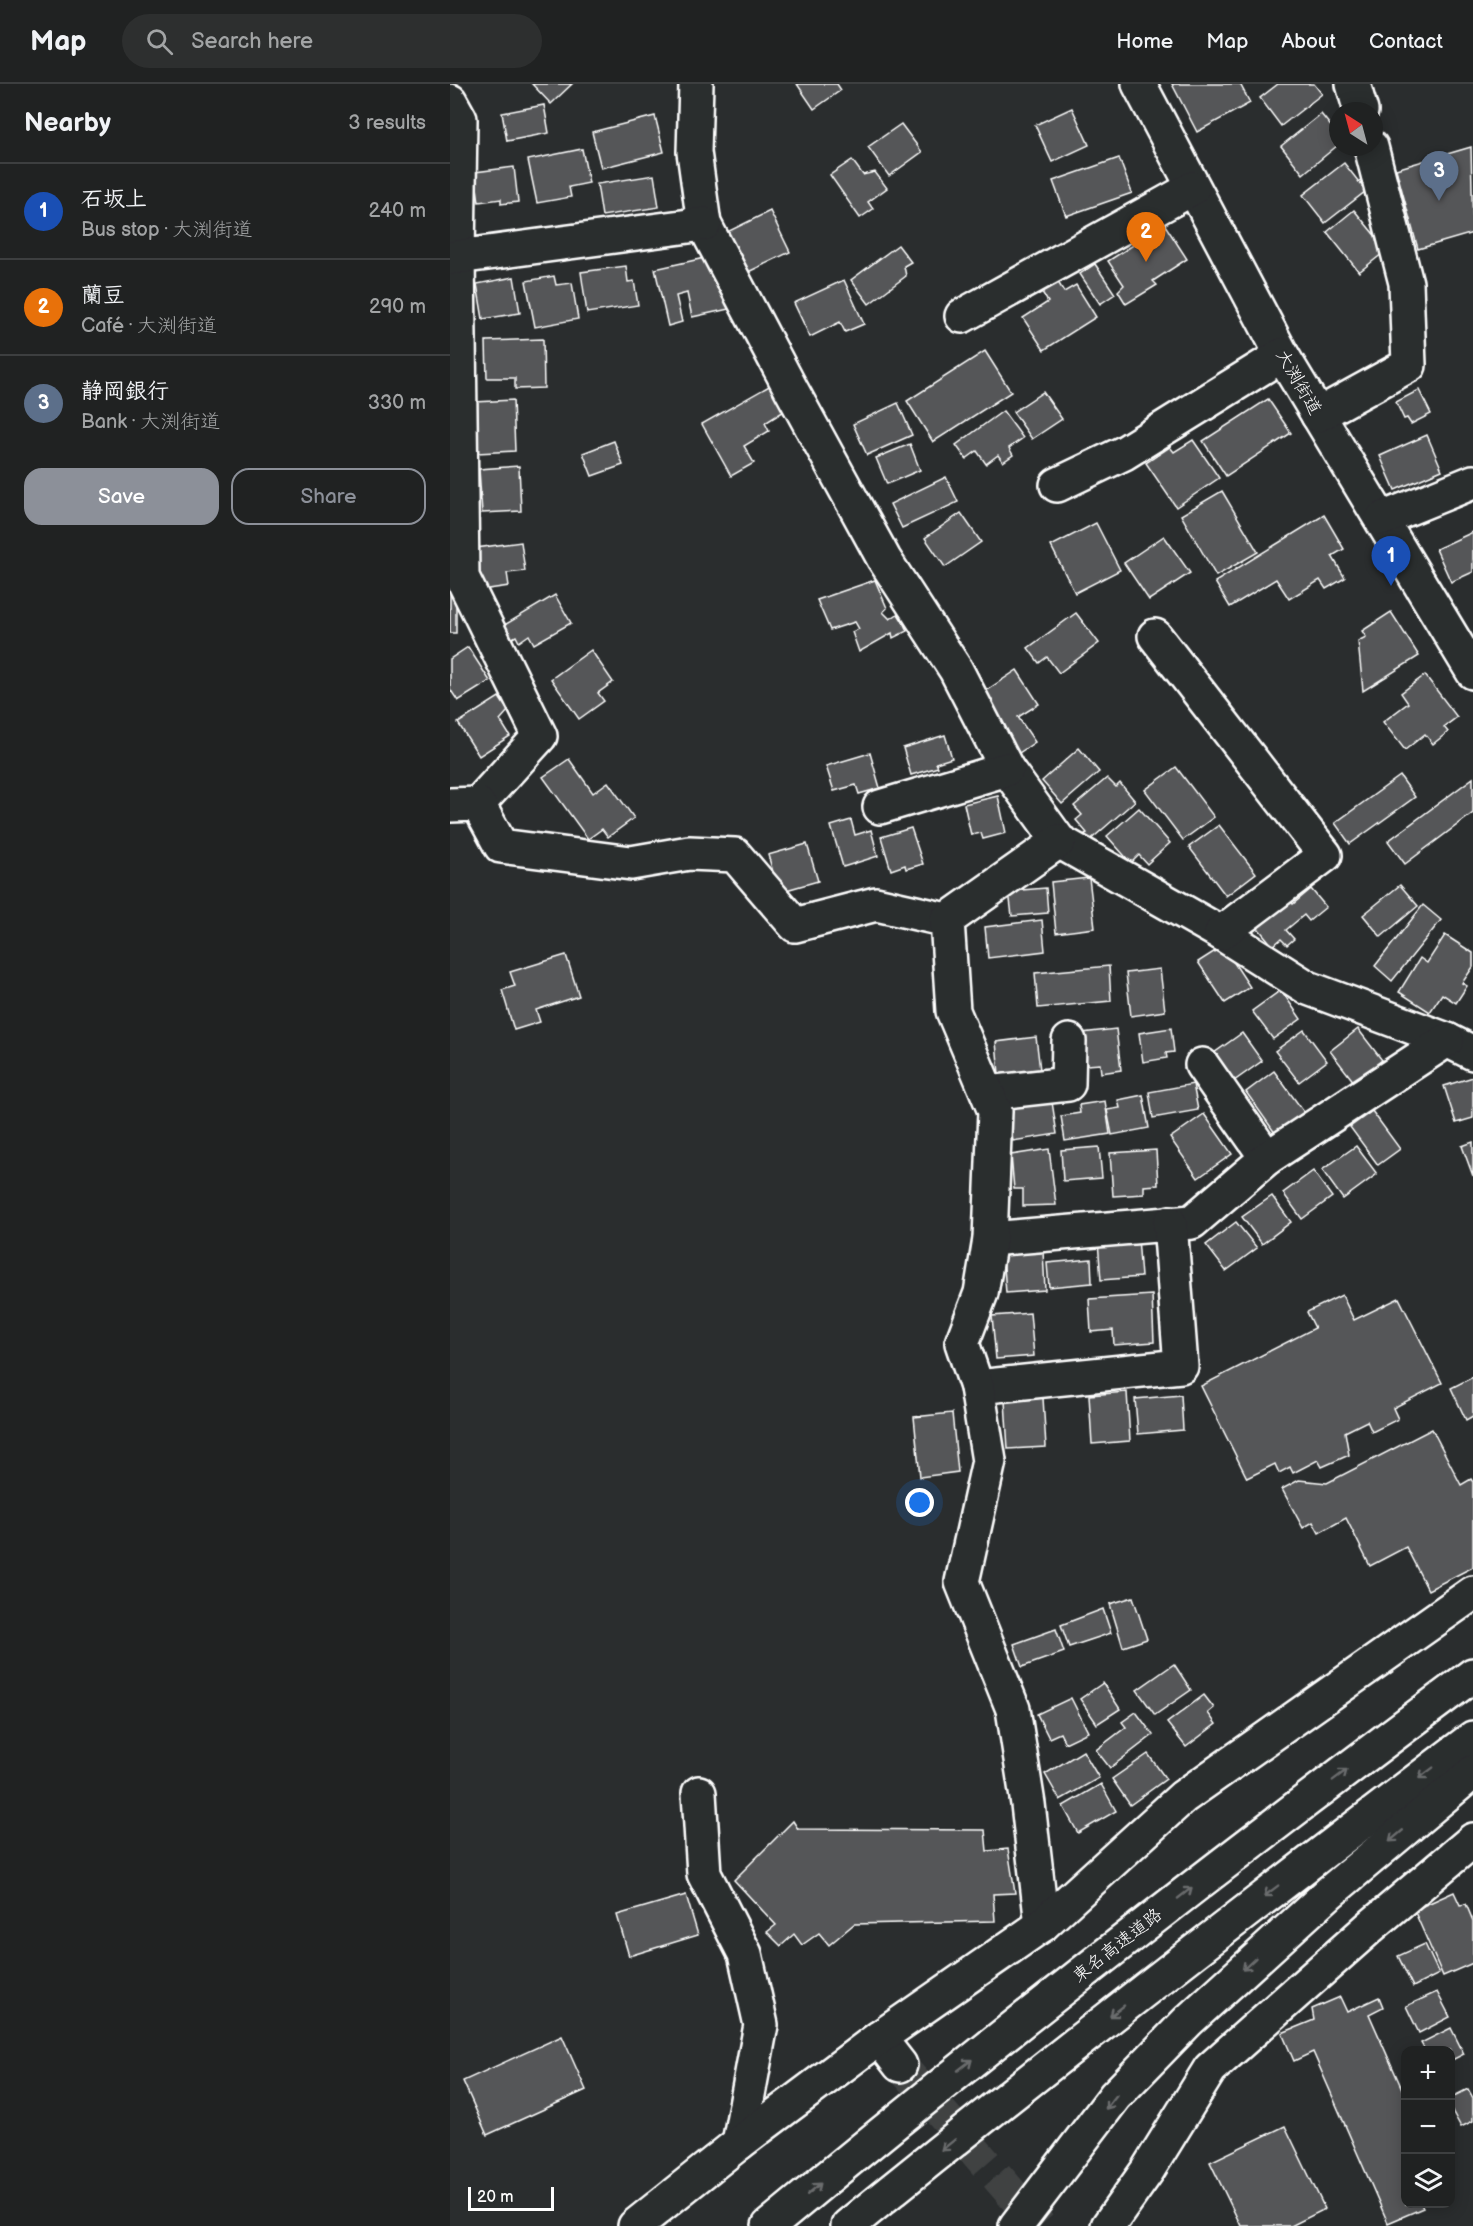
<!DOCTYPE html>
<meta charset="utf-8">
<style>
body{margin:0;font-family:"Balsamiq Sans","Klee One",sans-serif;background:#2d2f2f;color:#f1f3f6}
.controls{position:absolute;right:18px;bottom:18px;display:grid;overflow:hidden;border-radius:12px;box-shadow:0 3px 15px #0003}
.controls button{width:54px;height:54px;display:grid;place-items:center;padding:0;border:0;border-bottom:2px solid #3d3f40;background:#202222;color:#f1f3f6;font:30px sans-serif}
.compass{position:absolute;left:879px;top:18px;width:54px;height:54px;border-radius:50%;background:#202222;box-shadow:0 3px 15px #0003;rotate:324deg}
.scale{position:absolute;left:18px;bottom:15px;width:86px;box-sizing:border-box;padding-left:6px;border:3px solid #fff;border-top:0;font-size:16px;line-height:21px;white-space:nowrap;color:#fff;-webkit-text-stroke:4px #2a2d2e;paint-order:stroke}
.you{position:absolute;left:470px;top:1419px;width:21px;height:21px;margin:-15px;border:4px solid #fff;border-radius:50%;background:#1a73e8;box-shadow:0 0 0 9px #1a73e833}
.badge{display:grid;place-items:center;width:39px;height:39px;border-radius:50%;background:#8c9099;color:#fff;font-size:20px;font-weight:700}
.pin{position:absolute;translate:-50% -50px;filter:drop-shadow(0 2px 3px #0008)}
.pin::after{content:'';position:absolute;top:32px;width:21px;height:18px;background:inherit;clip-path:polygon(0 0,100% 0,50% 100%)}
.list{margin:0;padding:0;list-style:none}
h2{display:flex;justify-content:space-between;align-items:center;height:78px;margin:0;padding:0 24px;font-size:26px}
h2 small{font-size:20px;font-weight:400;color:#a2a4a5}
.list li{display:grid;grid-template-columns:39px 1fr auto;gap:18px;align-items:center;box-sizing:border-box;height:96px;padding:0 24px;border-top:2px solid #3d3f40}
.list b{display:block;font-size:22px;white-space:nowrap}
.list p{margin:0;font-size:20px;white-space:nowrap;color:#a2a4a5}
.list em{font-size:20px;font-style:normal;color:#a2a4a5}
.actions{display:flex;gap:12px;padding:18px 24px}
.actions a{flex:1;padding:14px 0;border:2px solid #8c9099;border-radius:18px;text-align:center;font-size:21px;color:#8c9099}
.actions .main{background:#8c9099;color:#fff}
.icon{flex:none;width:33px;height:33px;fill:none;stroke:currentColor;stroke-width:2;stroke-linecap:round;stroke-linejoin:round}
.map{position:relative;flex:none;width:1023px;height:2142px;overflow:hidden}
header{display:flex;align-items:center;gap:36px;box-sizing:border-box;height:84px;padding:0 30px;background:#202222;border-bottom:2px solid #3d3f40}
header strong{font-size:28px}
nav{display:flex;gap:33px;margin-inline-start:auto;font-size:21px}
.search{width:420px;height:54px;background:#2d2f2f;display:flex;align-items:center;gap:15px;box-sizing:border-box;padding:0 21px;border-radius:33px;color:#a2a4a5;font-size:22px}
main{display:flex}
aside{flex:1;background:#202222}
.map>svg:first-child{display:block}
.building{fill:#555758;stroke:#fff;stroke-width:1.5}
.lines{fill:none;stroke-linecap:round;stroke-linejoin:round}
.minor-tunnel{stroke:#3f4243;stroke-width:33;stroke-dasharray:33 16;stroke-linecap:butt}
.minor-casing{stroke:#fff;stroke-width:38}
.highway-casing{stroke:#fff;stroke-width:38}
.minor{stroke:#2a2d2e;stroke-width:33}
.highway{stroke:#2a2d2e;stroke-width:33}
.oneway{stroke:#6a6c6d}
.labels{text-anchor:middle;stroke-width:4.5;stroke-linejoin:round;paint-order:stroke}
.street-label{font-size:18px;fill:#fff;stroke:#2a2d2e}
</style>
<header>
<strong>Map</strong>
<div class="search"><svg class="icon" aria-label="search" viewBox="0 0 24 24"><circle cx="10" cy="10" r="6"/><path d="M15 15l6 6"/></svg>Search here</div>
<nav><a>Home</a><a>Map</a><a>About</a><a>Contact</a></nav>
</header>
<main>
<aside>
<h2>Nearby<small>3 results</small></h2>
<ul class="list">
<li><span class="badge" style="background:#1a4fb4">1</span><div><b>石坂上</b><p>Bus stop · 大渕街道</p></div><em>240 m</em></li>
<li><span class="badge" style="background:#e8710a">2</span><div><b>蘭豆</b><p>Café · 大渕街道</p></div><em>290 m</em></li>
<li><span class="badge" style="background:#5c6f8a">3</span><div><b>静岡銀行</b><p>Bank · 大渕街道</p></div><em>330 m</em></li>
</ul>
<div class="actions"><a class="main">Save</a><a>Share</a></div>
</aside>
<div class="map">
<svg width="1023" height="2142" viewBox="0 0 1023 2142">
<rect width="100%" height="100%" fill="#2a2d2e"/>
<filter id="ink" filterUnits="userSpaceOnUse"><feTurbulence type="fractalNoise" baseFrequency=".0167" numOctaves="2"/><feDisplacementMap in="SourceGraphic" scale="12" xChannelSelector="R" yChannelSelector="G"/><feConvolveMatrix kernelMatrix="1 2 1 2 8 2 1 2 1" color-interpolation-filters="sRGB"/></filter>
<g filter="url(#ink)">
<g class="building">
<polygon points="82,0 122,0 101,20"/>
<polygon points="347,0 387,0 391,6 364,25"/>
<polygon points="722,0 790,0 800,19 747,48"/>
<polygon points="828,0 864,0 872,10 831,42 810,14"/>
<polygon points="94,21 99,49 57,57 52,29"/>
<polygon points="622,24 639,61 602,78 585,41"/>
<polygon points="871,30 888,51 888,61 853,90 831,62"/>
<polygon points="205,32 214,68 151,84 142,48"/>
<polygon points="451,40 472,68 439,92 418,63"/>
<polygon points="1021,63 1023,149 968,165 946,85"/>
<polygon points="132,65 139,99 119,103 121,113 87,119 78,76"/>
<polygon points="669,74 682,109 616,132 603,97"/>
<polygon points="402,76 413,91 425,88 437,104 418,118 423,125 410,134 380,91"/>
<polygon points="894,79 916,107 875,139 853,111"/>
<polygon points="64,83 68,118 51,120 51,115 29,118 25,88"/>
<polygon points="204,91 209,123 152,132 147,100"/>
<polygon points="904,126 937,166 909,188 877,148"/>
<polygon points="320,127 340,168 294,190 275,149"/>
<polygon points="715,141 737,175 703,197 707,201 676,220 668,207 674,201 658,177"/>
<polygon points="448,161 461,178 454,182 456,192 419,220 401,196"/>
<polygon points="259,173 267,204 274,203 279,225 242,233 237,209 226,212 232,238 218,242 205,185"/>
<polygon points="645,180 665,210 650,220 630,190"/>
<polygon points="176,182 178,198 184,197 188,221 137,229 131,188"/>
<polygon points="104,192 106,201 122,199 128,235 85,243 76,197"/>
<polygon points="64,193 70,229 33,235 27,200"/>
<polygon points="394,196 414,240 395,248 390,238 360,253 344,219"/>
<polygon points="608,198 614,208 626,201 646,233 594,266 573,234 598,218 592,208"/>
<polygon points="93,255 94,304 65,305 65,294 37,294 36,257"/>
<polygon points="535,267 561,308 483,358 457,317"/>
<polygon points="321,301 336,326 315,339 319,347 294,362 304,379 281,392 252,340"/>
<polygon points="969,306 981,330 961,340 957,334 954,335 946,318"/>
<polygon points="593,308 612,335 582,355 563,328"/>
<polygon points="818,315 841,349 776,392 753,357"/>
<polygon points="63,316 65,367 27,369 25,318"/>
<polygon points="448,319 462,351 417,371 403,340"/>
<polygon points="553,327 573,354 559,364 563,371 553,378 548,371 536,380 527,367 516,375 506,361"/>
<polygon points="977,351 992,386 945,406 930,372"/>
<polygon points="743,356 769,394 726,423 696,379 720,363 724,368"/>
<polygon points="164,357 173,381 142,392 133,369"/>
<polygon points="460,360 470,386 437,400 426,374"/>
<polygon points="69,382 71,427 32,429 29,385"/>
<polygon points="496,393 508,418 452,444 440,420"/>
<polygon points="772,407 808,468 766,492 731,431"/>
<polygon points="511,429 531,458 495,483 475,454"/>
<polygon points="874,431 894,465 882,472 895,494 876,505 870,496 839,515 826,495 780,523 765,498"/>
<polygon points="646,439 670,486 625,509 601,462"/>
<polygon points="1023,448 1023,488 1001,498 986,465"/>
<polygon points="714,452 740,489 699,516 674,479"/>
<polygon points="71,458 75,487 57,489 59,502 32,506 26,464"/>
<polygon points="425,496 437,524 433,528 440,535 449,529 457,547 443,554 442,549 409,568 402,548 409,545 405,538 380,546 367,516"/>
<rect x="0" y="509" width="6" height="40"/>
<polygon points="105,511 121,539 84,560 79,551 69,558 66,552 59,556 51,543"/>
<polygon points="941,528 969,572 913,607 908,557 916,553 912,547"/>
<polygon points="626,529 649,559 609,589 597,573 589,579 578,564"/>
<polygon points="18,563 40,597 8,617 0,605 0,575"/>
<polygon points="141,566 163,598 148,609 154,617 129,635 101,595"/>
<polygon points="567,586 589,620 568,633 585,658 569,669 531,610"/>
<polygon points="975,591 1007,633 994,643 998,648 983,660 975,650 955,666 933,638 958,619 951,609"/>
<polygon points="49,613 58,627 50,636 60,652 29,672 8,639"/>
<polygon points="495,651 502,674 486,679 488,683 461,691 453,664"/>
<polygon points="629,664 649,688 612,720 592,697"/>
<polygon points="420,669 430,704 409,710 406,701 384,707 376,682"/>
<polygon points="119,675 143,709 158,698 184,734 158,753 152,745 138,755 93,693"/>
<polygon points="726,683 764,733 733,756 695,706"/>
<polygon points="950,692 965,713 900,760 885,739"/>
<polygon points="657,694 666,703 670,699 685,717 638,758 632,752 637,749 626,736 632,731 624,722"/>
<polygon points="1023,694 1023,729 955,780 938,757"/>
<polygon points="548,712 556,749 533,755 531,749 521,751 514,720"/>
<polygon points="689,724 720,759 697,780 689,771 681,779 657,752"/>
<polygon points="401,736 405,751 421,746 428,772 393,783 381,742"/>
<polygon points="769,741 806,789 776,812 739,763"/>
<polygon points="461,744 473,780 456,785 455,781 441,786 431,753"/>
<polygon points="357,760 368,797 329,808 318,771"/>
<polygon points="639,794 645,844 606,849 601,798"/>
<polygon points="950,801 968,822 931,853 913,831"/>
<polygon points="596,804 598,829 562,832 559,807"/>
<polygon points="861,805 876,823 859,837 854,831 836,846 844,855 837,861 831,855 823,862 808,844 841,816 843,820"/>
<polygon points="973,821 991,836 942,897 925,882"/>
<polygon points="592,836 595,867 538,874 535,843"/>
<polygon points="995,851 1023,869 1023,883 1012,899 1017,902 1006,919 992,910 980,928 949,908 970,874 977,879"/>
<polygon points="773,862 800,903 775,919 748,878"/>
<polygon points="116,871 129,912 86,926 90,938 64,946 52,906 65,902 60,888"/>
<polygon points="659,882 661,917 588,924 585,889"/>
<polygon points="710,885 715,927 681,932 676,889"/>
<polygon points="831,906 851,935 823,955 802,927"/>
<polygon points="721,944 724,968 716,969 717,974 693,978 689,949"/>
<polygon points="666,945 671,986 651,989 650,980 637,981 632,949"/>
<polygon points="908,945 932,976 904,998 880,967"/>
<polygon points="854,946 877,977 849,998 825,967"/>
<polygon points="792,949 812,977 784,997 764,969"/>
<polygon points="586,953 590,986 549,990 546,958"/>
<polygon points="824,987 854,1028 825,1049 796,1008"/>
<polygon points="1023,993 1023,1034 1006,1039 994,1002"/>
<polygon points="743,1000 748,1026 703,1034 699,1008"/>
<polygon points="693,1011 699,1044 662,1051 657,1026 670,1024 668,1016"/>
<polygon points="655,1017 660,1050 615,1057 611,1032 630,1029 629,1021"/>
<polygon points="602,1018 607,1050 563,1057 558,1025"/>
<polygon points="922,1027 950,1065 928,1081 900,1043"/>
<polygon points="754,1030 782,1070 748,1094 720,1054"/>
<polygon points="1023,1058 1023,1092 1012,1062"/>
<polygon points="906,1062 927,1090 893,1115 872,1086"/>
<polygon points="649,1063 652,1094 613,1097 611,1066"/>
<polygon points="599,1065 606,1121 573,1122 573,1105 564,1105 561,1071"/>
<polygon points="706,1066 708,1101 694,1102 694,1110 663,1112 660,1069"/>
<polygon points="863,1087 882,1113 852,1135 833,1109"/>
<polygon points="822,1112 841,1138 812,1160 792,1133"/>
<polygon points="786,1138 807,1164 776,1187 756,1161"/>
<polygon points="688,1154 691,1193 651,1196 648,1157"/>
<polygon points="593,1167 595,1206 556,1209 553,1170"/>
<polygon points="641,1175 642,1199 599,1203 597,1179"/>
<polygon points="702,1211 704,1258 664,1261 663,1246 641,1248 639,1215"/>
<polygon points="892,1211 904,1236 949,1214 992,1299 943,1324 948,1335 922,1348 917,1337 895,1348 899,1371 872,1383 868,1376 843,1389 840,1383 829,1389 825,1380 797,1394 751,1302 865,1244 857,1228"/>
<polygon points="580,1229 584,1272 546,1275 542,1232"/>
<polygon points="1023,1293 1023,1332 1016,1336 1001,1304"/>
<polygon points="677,1308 680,1357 642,1360 639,1311"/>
<polygon points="731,1311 733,1346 688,1350 685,1315"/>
<polygon points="593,1314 596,1363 558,1365 555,1317"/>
<polygon points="502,1329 508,1388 470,1393 464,1333"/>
<polygon points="982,1345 1011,1401 1021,1395 1023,1398 1023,1483 978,1506 956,1463 920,1482 896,1434 869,1449 863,1438 853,1444 832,1405 849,1396 877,1399"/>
<polygon points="683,1513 697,1555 673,1563 660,1520"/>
<polygon points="653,1525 661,1549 619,1563 611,1541"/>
<polygon points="606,1545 614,1568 572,1583 564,1560"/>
<polygon points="724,1580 741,1606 705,1631 687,1606"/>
<polygon points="653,1599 670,1625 647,1640 630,1615"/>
<polygon points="754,1611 764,1624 758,1629 766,1640 736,1663 717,1639"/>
<polygon points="621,1614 638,1648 615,1659 610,1649 599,1654 587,1630"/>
<polygon points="686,1628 703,1651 660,1684 646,1666 676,1643 672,1638"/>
<polygon points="633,1667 649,1694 610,1716 595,1690"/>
<polygon points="698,1670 716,1695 680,1721 662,1695"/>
<polygon points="651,1700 666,1727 628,1749 613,1722"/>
<polygon points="343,1737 348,1745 535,1746 537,1767 558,1765 565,1809 543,1810 545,1837 404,1840 379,1861 369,1849 352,1861 344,1850 331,1862 317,1848 326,1841 284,1796"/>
<polygon points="1004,1808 1010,1821 1016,1820 1023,1837 1023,1879 993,1892 964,1826"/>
<polygon points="236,1811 248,1851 179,1872 167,1831"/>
<polygon points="975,1860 989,1890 963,1903 948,1872"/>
<polygon points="987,1908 1000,1933 969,1949 956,1922"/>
<polygon points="890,1913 897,1928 929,1913 933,1923 919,1930 956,2014 956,2120 971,2120 973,2124 938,2139 863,1968 844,1977 832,1949 864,1936 862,1925"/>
<polygon points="1001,1944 1014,1970 1000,1977 1000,1966 975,1966 971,1959"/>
<polygon points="112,1952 136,2006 37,2051 13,1997"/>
<polygon points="1018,2005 1023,2014 1023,2037 1011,2043 1000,2023 1000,2014"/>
<polygon points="835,2042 875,2125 841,2142 791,2142 760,2078"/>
</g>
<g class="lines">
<polyline class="minor-tunnel" points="450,1981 590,2142"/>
<defs>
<g id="minor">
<polyline points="246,0 244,68 254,140 342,307 434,475 506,586 557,685 609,757 771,849 858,904 997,956 1023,969"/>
<polyline points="689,0 832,271 1023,588"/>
<polyline points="903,0 911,27"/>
<polyline points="0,17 10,35 8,173 12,493 90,652 28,720"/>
<polyline points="0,174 254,140"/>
<polyline points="512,232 743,104"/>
<polyline points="868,331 959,281 956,199 921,63"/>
<polyline points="607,401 674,369 832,271"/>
<polyline points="932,435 1023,398"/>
<polyline points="705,552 875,771 771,849"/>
<polyline points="0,721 28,720 51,762 181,779 239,769 285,771 345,841 426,820 497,836"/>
<polyline points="430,723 557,685"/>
<polyline points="752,981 817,1074"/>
<polyline points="538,1009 618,1000 619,957"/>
<polyline points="540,1155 742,1138 817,1074 997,956"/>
<polyline points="527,1303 731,1282 720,1139"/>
<polyline points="249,1709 254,1790 295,1870 311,1941 289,2059"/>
<polyline points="592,1841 578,1720 563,1625 512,1498 539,1377 527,1303 512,1259 531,1209 540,1155 545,1027 503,927 497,836 609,757"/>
<polyline points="429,1954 450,1981"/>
<polyline points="185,2142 289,2059 429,1954 592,1841 733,1713 1023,1509"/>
<polyline points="658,2142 697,2087 760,1985 920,1843 1023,1756"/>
</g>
<g id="highway">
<path d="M319,2142C549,1951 784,1769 1023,1591"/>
<path d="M398,2142C603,1975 812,1814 1023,1654"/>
<polyline points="566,2142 665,2012 738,1937 880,1808 1023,1688"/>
</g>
</defs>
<use href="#minor" class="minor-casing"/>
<use href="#highway" class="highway-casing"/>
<use href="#minor" class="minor"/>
<use href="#highway" class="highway"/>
</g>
<defs><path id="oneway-shaft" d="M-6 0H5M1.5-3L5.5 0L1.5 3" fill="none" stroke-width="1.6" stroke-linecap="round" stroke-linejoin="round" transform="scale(1.5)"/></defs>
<g class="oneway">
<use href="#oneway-shaft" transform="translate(976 1689) rotate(143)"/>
<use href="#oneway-shaft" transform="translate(890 1691) rotate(-37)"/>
<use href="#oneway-shaft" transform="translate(946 1752) rotate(140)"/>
<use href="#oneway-shaft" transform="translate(821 1807) rotate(143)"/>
<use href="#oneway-shaft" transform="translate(735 1809) rotate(-38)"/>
<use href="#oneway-shaft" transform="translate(799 1880) rotate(137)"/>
<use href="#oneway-shaft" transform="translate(667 1927) rotate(142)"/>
<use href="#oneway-shaft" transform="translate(515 1981) rotate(-38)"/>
<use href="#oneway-shaft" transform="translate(661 2018) rotate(128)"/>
<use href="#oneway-shaft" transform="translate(498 2061) rotate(141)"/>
<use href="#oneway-shaft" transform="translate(364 2105) rotate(-40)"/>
</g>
</g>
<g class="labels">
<g class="street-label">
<text transform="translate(849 298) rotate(60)" y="6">大渕街道</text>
<text transform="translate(667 1861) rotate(-38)" y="6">東名高速道路</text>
</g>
</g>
</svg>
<div class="controls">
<button>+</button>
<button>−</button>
<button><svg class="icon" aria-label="layers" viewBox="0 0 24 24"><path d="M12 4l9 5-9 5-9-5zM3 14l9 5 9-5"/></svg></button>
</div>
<svg class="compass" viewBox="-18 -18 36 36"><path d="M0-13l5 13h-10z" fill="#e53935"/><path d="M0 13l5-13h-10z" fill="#a2a4a5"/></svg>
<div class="scale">20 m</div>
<div class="you"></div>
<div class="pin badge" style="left:941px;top:502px;background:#1a4fb4">1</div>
<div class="pin badge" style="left:696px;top:178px;background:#e8710a">2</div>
<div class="pin badge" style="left:989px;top:117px;background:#5c6f8a">3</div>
</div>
</main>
